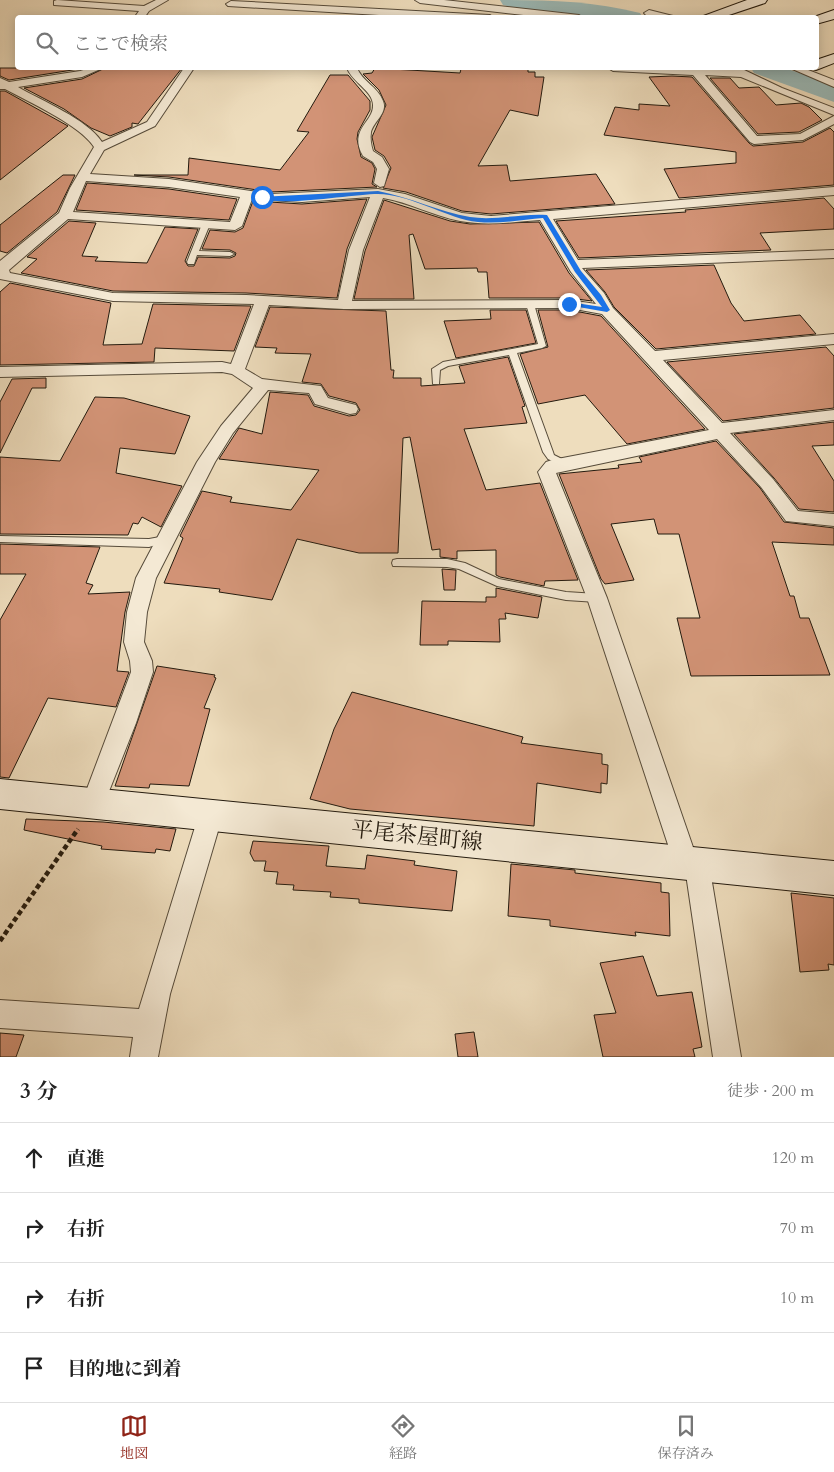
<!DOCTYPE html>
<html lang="ja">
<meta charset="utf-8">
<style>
body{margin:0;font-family:Cardo,"Noto Serif JP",serif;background:#f2f2f2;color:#222}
.stop{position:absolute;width:15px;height:15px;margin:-11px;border:4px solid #1a73e8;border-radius:50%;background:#fff}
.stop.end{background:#1a73e8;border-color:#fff;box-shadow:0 1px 5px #0008}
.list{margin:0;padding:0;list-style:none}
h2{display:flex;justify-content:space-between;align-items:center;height:65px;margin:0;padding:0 20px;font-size:21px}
h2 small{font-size:16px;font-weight:400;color:#767676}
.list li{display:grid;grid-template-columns:32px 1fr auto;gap:15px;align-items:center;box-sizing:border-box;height:70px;padding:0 20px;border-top:1px solid #e0e0e0}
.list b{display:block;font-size:19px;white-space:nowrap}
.list em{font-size:16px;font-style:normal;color:#767676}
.icon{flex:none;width:28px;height:28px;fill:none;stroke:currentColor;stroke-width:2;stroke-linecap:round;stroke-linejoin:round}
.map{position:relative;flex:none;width:834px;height:1057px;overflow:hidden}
.search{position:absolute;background:#fff;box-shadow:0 2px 12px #0003;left:15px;right:15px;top:15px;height:55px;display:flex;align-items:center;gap:12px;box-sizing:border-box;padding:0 18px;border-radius:5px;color:#767676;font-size:19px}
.sheet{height:345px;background:#fff}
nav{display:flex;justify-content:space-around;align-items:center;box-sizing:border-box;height:70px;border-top:1px solid #e0e0e0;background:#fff;font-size:14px;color:#767676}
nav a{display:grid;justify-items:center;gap:2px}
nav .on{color:#8f2418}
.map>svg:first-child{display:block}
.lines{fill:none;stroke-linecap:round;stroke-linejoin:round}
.river{fill:#9bbab8;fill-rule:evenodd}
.building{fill:#d29376;stroke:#231a0e}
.lane-casing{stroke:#564b3a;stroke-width:2}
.street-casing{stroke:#564b3a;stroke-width:2}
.secondary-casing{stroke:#231a0e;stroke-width:2}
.path{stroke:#231a0e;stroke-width:4.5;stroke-dasharray:5 3;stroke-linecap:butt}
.lane{fill:#f4e9d4;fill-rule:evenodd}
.street{fill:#f4e9d4;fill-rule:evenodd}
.secondary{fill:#f4e9d4;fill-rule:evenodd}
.route{fill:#1a73e8}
.labels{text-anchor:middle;stroke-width:5;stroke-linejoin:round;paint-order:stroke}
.near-street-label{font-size:22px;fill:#231a0e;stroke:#f4e9d4}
</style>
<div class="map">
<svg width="834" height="1057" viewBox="0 0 834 1057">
<rect width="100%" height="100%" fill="#eeddbd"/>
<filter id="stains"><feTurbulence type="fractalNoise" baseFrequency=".004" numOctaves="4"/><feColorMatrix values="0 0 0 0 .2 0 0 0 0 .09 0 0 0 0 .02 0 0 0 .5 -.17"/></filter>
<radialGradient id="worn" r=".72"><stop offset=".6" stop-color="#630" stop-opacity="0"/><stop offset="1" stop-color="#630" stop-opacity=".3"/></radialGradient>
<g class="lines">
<g class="river">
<path d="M500,0C550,0 592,1 640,13L643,18H603L511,7L503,5Z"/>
<polygon points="751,68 785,68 834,85 834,102 754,73"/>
</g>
</g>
<g class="building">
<polygon points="0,68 85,68 9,80 0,76"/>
<polygon points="105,68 182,68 138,124 132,123 132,127 110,136 91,128 64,109 24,88 82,79"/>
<polygon points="375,68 460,73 461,69 528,68 528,72 535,72 535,77 544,77 538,116 510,110 478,166 507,165 510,181 596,174 615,204 491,214 462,211 406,192 383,188 391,168 384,156 375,150 372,137 386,105 379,90 363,74 372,73"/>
<polygon points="330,75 348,75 370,101 370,110 358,132 357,139 361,157 372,163 375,169 372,184 377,187 271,192 169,177 134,175 188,175 189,158 280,170 309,132 297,131"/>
<polygon points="672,76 692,77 749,143 753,146 803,142 830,128 834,132 834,185 679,198 664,169 736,163 736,152 604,135 615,107 639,110 639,104 670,106 649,77"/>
<polygon points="710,78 730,78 739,88 759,87 776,105 801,103 809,107 822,120 799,132 758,134"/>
<polygon points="0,91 5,91 68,126 0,180"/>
<polygon points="63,175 75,175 57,212 7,253 0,251 0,225"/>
<polygon points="87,183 169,189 237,199 229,220 76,210"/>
<polygon points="824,198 834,209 834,229 760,233 771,250 579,258 556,221 686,212 685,210"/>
<polygon points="367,199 347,249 337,298 246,293 113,291 21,273 37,259 27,257 69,221 96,223 82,256 98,257 95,261 147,263 165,227 198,229 185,261 188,266 194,266 198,257 230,258 235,256 236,253 230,250 202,249 210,230 235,232 243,228 253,201 302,204"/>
<polygon points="384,200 450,221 470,224 539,222 569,273 592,301 569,298 489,298 487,272 478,272 477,268 425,269 413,234 409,235 414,299 354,299 365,251"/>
<polygon points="714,265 731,303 744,321 800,315 816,334 656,349 614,307 605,292 586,270"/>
<polygon points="10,283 111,303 103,345 142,344 153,304 251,306 234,351 155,348 154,362 0,365 0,292"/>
<polygon points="270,307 386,311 391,370 394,370 393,378 421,378 421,386 465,383 459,366 508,357 525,406 522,407 527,423 464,429 486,490 540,483 578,580 545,581 544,586 500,577 496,575 496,550 457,551 457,559 440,557 440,549 432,550 410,437 403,438 398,553 359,553 297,539 272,600 219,592 220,589 164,583 183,538 180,536 202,491 232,497 230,502 291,510 319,470 219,459 239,428 262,434 270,392 308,395 314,406 349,416 356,415 360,410 356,403 329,396 321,384 302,382 311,354 275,353 277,348 255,347"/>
<polygon points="490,310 526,310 536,343 456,358 444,321 491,319"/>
<polygon points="538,310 569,310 601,316 705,429 627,444 585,395 538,404 520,354 548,347"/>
<polygon points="826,347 834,356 834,408 723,421 667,362"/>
<polygon points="46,378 46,388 32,388 0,453 0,402 12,379"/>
<polygon points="95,397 124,398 190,416 175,454 120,448 116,473 182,486 161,527 142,517 138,524 133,523 128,535 0,534 0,457 60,461"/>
<polygon points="834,422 834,445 812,446 834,481 834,512 799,509 774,478 734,434"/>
<polygon points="716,441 760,488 784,522 834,528 834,545 772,542 790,596 794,596 800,618 809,618 830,675 691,676 677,618 700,618 679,534 658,534 654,519 611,524 634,580 605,584 601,579 559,474 619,468 618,465 642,462 639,457"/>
<polygon points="0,544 100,547 86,583 93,585 88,594 130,592 125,612 117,671 129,672 116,707 48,698 9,778 0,777 0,620 26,574 0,574"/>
<polygon points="442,569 456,570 455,590 444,590"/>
<polygon points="496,588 542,597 538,618 505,613 506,619 499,619 500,642 448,641 448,645 420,645 422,601 486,602 486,597 496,597"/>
<polygon points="157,666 215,675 214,677 216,678 204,708 210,709 189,786 150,784 149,788 115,786"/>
<polygon points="352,692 523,737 521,743 602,754 602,764 608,765 607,784 601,783 601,793 537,783 534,826 350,809 310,799 334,729"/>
<polygon points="26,819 103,822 176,829 170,851 156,849 155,853 101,849 102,846 24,830"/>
<polygon points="253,841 329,846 326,866 365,869 367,855 415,861 414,865 457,871 452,911 359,903 359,899 330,897 331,892 293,890 294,885 276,884 278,872 264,871 266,861 254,861 250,853"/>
<polygon points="511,864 575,870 575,873 661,883 661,892 669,893 670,936 635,932 636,936 550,926 550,920 508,916"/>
<polygon points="791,893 834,898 834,965 828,964 829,970 800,972"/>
<polygon points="643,956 657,996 692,992 702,1047 693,1049 695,1057 603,1057 594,1015 616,1013 600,963"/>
<polygon points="474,1032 478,1057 458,1057 455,1034"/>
<polygon points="0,1033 24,1035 16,1057 0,1057"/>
</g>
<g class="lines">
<defs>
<g id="lane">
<polygon points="206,222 210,224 199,251 230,252 234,254 230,256 197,255 194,264 188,264 187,262 202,224"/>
<polygon points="527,302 530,302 534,304 546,346 542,348 517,353 553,452 554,455 568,462 570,464 565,467 548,459 543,452 509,355 448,366 440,370 439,384 433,384 432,369 443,362 538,344 526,304"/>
<polygon points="0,536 149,539 165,536 170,539 169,541 149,547 0,542"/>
<polygon points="397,559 447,559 465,563 499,579 566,592 597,594 601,595 602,598 601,601 597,602 566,600 497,586 459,569 447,567 393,566 392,563 393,560"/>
</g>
<g id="street">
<polygon points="57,0 144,6 156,0 168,0 149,11 144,18 134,18 139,11 54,5 54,1"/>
<polygon points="415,0 444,0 579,15 583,18 550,18 420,3"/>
<polygon points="231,1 490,15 494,18 429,18 228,6 226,4"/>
<polygon points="649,10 673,16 674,18 646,15 644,13"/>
<path d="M90,68H103L82,77L18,87C42,101 87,119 102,142L147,122L184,68H194L155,126L104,150L90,174L169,179L271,194L378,189L405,194L462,213L491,216L834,187V195L553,219L578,260L834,250V258L582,268L604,293L613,308L655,351L834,334V344L663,360L722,423L834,410V420L730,433L773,479L798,511L834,514V526L786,521L761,487L717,439L556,473L607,598L695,853L706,856L709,864L741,1057H713L686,874L677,871L674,863L587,598L538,472L546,462L552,460L709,430L602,314L569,308L344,309L269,305L245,369L262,379L321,386L328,398L356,405L358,409L356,413L350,414L315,404L309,393L268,390L233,433L215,462L156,578L147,612L144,642L152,661L153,672L136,723L102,809L94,812L86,809L82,802L131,672L130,661L124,642L127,612L136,578L197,462L221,426L253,388L232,374L222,372L0,377V367L222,362L231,364L254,304L113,301L0,279V261L59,213L70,188L94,147C80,125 29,102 5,89H0V78L9,82L80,71ZM86,181L169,187L240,197L230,222L73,212ZM370,197L349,250L338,300L246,295L113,293L10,273L9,270L68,219L235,230L242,226L252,199L302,202ZM383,198C409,202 433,216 460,221C487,226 513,222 540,220L571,272L596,304L569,300L352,301L363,250Z"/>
<path d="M347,68H357C362,81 378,87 383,101C388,113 374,121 371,132C370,138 371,145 373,151L382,157L389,169L384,186L380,187L374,183L377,169L373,162L363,156C348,129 374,122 373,105C373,91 352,82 347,68Z"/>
<polygon points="608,68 730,70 729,68 740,68 782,88 834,108 834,115 741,77 705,75 757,136 800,134 834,116 834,124 803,140 754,144 750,142 693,75 613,71"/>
<polygon points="790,68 803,68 834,80 834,87"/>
<polygon points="211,804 219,807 223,814 170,994 158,1057 130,1057 133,1037 0,1028 0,1000 139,1009 199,814 203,807"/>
</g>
<g id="secondary">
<polygon points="747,0 767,0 765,3 720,18 698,18"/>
<polygon points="834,10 834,19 816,24 816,18 811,18"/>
<polygon points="834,54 834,63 816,70 810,68 816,68 816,60"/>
<polygon points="0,779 834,861 834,895 0,809"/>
</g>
</defs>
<use href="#lane" class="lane-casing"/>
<use href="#street" class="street-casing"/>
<use href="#secondary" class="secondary-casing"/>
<polyline class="path" points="0,941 78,829"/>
<use href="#lane" class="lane"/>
<use href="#street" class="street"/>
<use href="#secondary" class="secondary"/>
</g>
<path class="route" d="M378,191C410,197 440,212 470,217C496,221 522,213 547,215L581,271L601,295L610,310L607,312L567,305L569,302L602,307L575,272L543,218C519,220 491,226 466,220C437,212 408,195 378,194C352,194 279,208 259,197Z"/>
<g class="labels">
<g class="near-street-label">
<text transform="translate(417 835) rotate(6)" y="8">平尾茶屋町線</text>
</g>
</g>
<rect width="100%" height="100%" filter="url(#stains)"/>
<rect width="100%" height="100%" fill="url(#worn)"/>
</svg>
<div class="stop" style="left:262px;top:197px"></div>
<div class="stop end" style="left:569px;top:304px"></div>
<div class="search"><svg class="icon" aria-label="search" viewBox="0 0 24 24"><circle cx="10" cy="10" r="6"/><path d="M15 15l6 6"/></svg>ここで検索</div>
</div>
<section class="sheet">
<h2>3 分<small>徒歩 · 200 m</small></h2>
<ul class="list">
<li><svg class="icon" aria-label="ahead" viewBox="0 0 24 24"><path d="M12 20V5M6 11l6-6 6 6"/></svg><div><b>直進</b></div><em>120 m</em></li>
<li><svg class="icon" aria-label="right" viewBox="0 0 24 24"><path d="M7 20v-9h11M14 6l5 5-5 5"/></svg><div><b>右折</b></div><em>70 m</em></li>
<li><svg class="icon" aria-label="right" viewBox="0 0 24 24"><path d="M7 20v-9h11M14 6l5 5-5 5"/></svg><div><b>右折</b></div><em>10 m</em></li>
<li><svg class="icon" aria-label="arrive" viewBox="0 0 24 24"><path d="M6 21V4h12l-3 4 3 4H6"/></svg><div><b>目的地に到着</b></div></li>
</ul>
</section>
<nav>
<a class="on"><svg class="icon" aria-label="map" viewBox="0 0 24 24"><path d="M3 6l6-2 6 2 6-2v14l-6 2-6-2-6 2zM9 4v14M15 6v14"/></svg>地図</a>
<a><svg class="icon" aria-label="directions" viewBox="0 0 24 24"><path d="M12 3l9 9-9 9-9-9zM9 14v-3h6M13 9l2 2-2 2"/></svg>経路</a>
<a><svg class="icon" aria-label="saved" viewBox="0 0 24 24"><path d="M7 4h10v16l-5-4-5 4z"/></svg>保存済み</a>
</nav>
